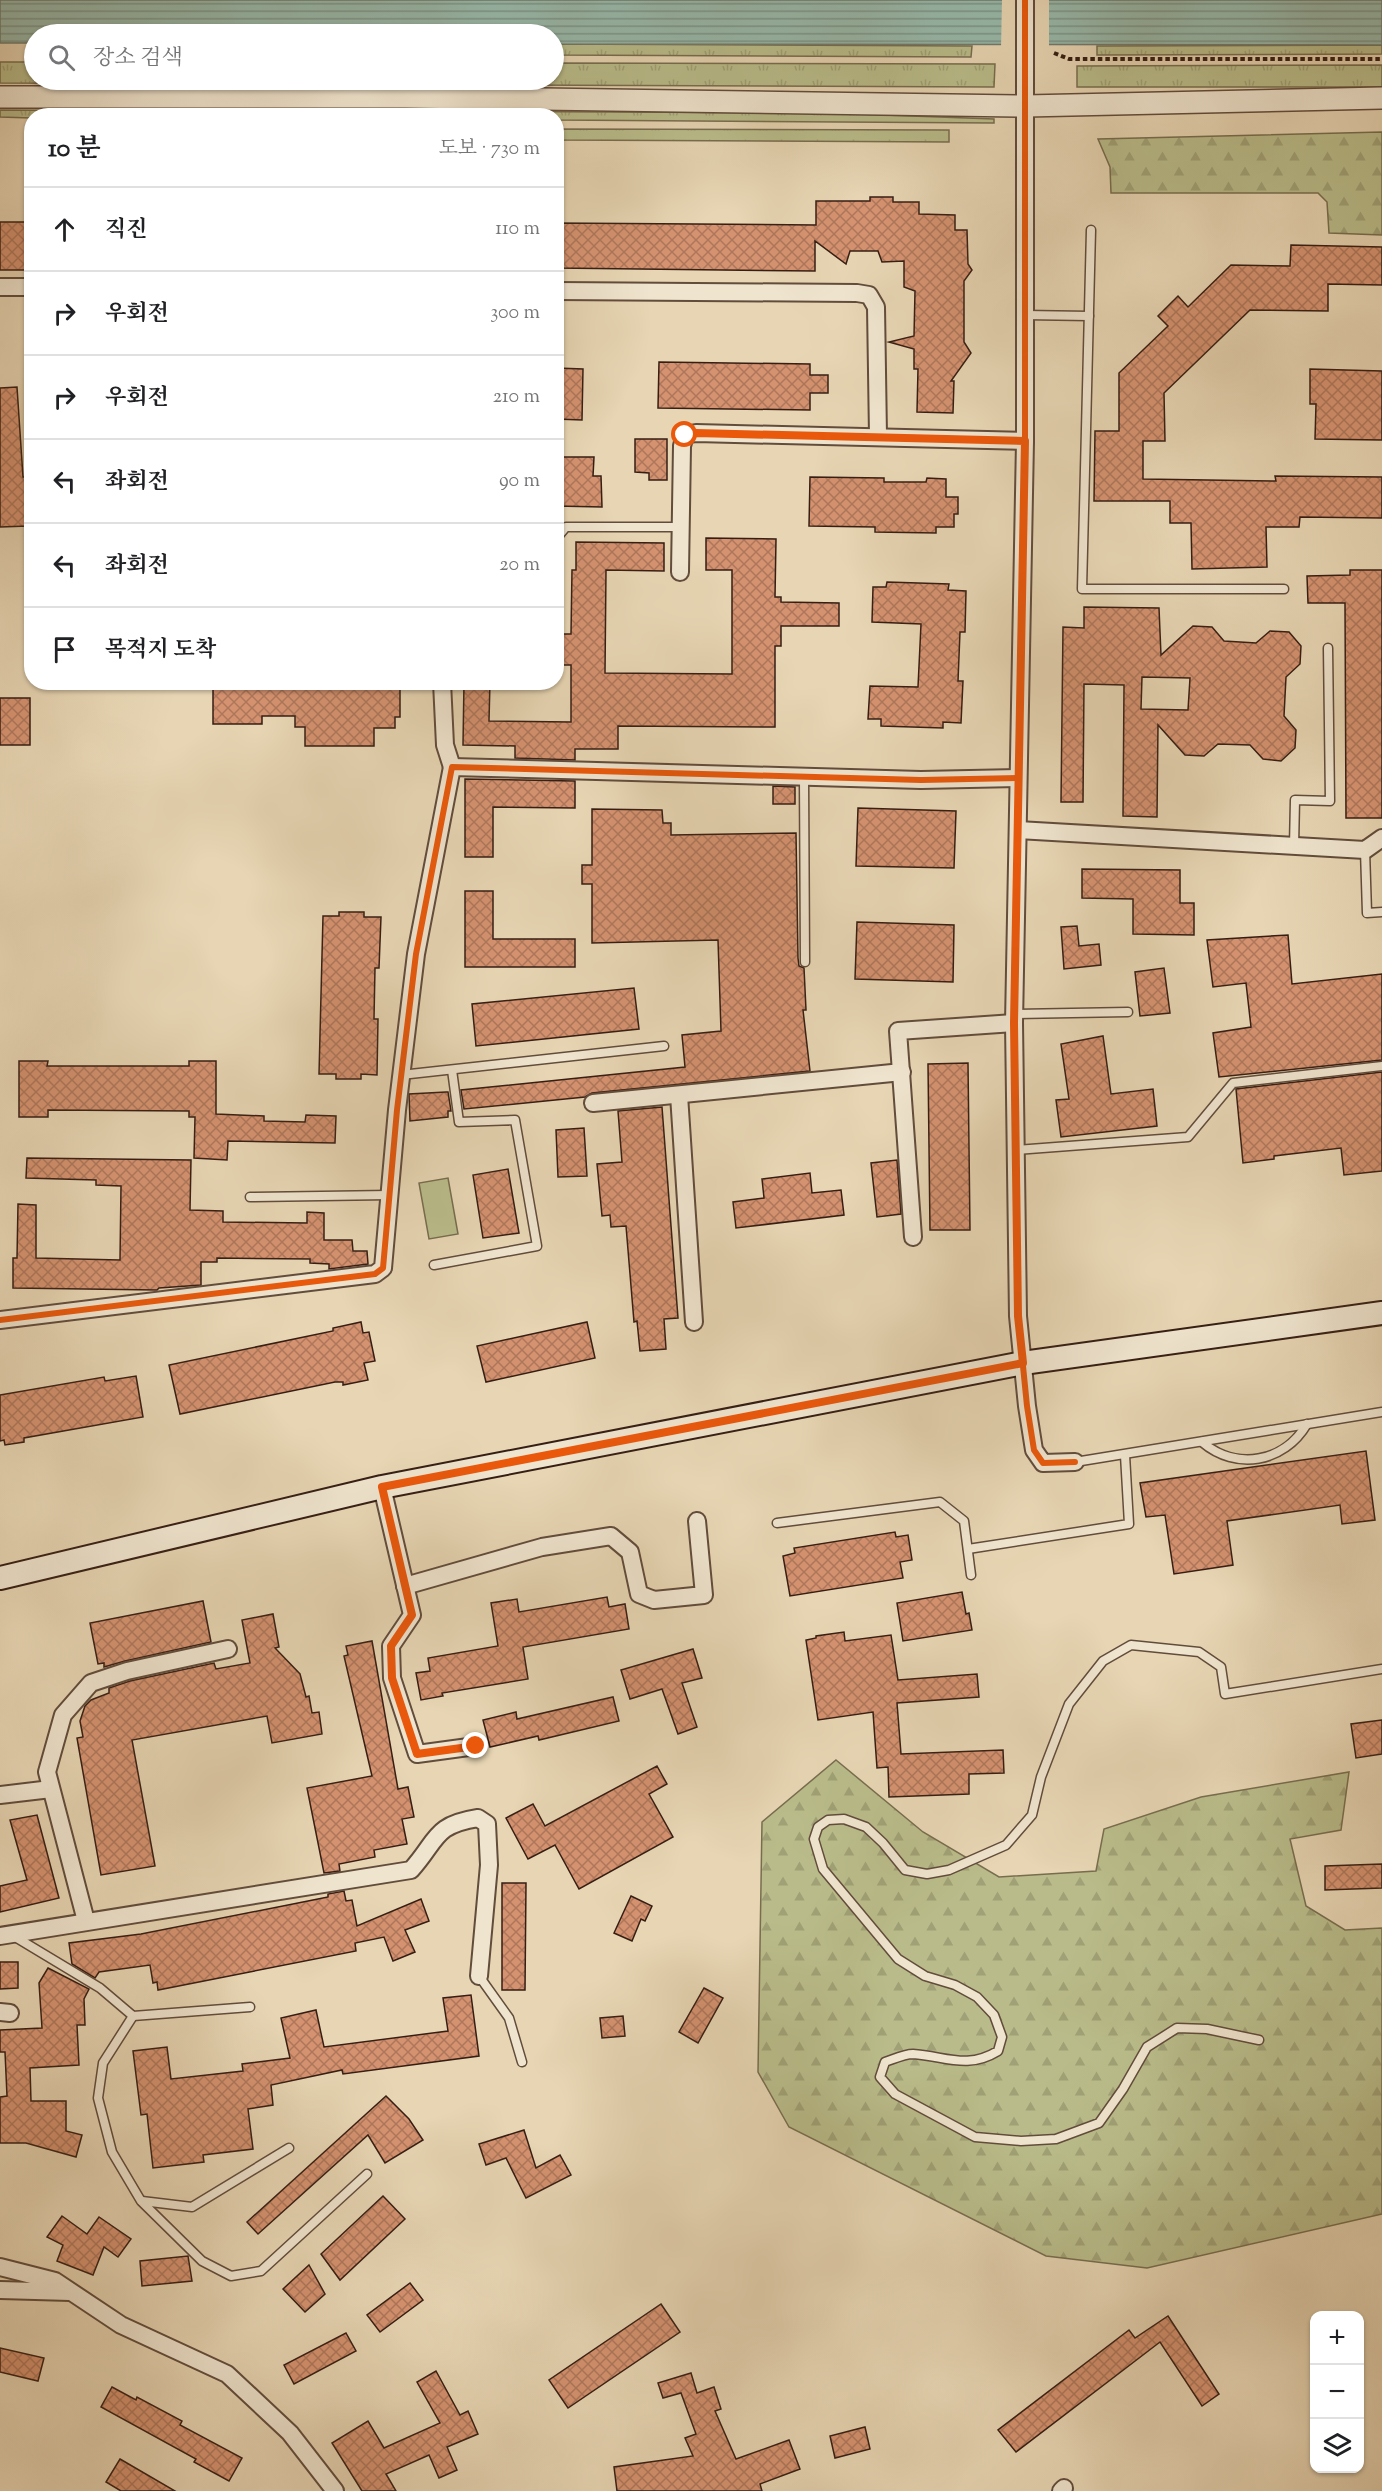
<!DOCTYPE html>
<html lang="ko">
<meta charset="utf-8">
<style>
body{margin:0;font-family:"Sorts Mill Goudy","Noto Serif KR",serif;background:#f2f2f2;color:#202124}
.controls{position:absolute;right:18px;bottom:18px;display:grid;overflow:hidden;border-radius:12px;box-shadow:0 2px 4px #0004}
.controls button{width:54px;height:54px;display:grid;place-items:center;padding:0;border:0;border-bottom:2px solid #e0e0e0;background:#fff;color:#202124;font:30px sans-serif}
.stop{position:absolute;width:18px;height:18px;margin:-14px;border:4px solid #ea580c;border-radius:50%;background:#fff}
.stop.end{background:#ea580c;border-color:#fff;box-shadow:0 2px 6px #0008}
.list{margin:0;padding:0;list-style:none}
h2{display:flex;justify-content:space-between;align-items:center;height:78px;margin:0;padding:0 24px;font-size:26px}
h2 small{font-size:20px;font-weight:400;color:#757577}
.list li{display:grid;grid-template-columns:39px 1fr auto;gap:18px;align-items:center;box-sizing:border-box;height:84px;padding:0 24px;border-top:2px solid #e0e0e0}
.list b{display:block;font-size:22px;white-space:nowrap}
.list em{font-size:20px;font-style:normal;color:#757577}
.icon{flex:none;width:33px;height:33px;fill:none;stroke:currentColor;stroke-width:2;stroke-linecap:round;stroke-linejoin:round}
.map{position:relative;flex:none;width:1382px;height:2491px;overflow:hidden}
.search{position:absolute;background:#fff;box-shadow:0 2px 4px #0004;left:24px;top:24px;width:540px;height:66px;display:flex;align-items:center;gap:15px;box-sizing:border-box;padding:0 21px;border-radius:33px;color:#757577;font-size:22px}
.panel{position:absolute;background:#fff;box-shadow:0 2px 4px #0004;left:24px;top:108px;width:540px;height:582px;border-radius:24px}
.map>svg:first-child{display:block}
.grass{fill:url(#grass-tufts);stroke:#786d4f;stroke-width:1.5}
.forest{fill:url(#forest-firs);stroke:#786d4f;stroke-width:1.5}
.park{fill:#b9bc8a;stroke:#786d4f;stroke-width:1.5}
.water{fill:url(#water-rules);stroke:#707b6f;stroke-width:1.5}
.pier{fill:#e7d5b3}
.building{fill:url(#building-cross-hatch);stroke:#361e14;stroke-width:1.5;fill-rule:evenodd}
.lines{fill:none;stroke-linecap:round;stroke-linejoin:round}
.service-casing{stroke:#624c3c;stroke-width:11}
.minor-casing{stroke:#624c3c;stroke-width:20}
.tertiary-casing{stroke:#624c3c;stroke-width:24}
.secondary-casing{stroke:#361e14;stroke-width:26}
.path{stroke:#361e14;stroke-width:4;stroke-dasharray:4.5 3;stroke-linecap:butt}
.service{stroke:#efe4ce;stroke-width:8}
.minor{stroke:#efe4ce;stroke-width:16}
.tertiary{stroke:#efe4ce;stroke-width:21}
.secondary{stroke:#efe4ce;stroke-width:22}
.cycleway-casing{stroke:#efe4ce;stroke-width:10}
.cycleway{stroke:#e8590c;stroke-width:6}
.route{stroke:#ea580c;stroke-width:8}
</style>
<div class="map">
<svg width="1382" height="2491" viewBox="0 0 1382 2491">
<defs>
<pattern id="grass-tufts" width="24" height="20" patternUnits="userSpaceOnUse" patternTransform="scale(1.5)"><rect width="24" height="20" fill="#b9bc8a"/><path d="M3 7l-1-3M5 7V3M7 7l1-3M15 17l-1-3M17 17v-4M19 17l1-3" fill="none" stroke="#a0a176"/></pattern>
<pattern id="forest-firs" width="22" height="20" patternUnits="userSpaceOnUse" patternTransform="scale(1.5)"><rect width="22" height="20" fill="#b9bc8a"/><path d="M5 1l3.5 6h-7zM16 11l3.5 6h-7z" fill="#a0a176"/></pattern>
<pattern id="water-rules" width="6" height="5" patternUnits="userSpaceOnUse" patternTransform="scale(1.5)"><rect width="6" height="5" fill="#97b9ab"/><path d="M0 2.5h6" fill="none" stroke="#7c968a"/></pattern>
<pattern id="building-cross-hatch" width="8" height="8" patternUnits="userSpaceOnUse" patternTransform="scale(1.5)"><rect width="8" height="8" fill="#d59270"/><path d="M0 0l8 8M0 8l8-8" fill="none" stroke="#ae775b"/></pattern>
</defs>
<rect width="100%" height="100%" fill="#e7d5b3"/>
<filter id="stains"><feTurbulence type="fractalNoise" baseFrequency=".00333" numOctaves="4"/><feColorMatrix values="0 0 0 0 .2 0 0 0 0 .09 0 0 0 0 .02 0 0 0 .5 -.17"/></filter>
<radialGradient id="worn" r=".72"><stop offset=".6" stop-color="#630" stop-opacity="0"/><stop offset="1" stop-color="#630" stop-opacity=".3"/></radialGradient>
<g class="grass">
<polygon points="554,44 972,46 971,57 554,55"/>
<polygon points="1382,45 1382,54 1097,55 1097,46"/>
<polygon points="0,62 34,62 34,80 554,80 554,63 995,64 994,87 0,83"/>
<polygon points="1382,65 1382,87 1077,87 1077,66"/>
<polygon points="0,110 396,112 399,112 401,115 32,116 31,118 0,117"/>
<polygon points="419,111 829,113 994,119 994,123 557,120 556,116 419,116"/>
<polygon points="557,129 949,130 949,142 557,140"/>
</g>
<g class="forest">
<polygon points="1382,132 1382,235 1329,233 1327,202 1318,193 1111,193 1110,167 1098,139"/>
<polygon points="836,1760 923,1832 999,1877 1096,1871 1104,1829 1201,1797 1349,1772 1341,1830 1290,1839 1306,1906 1345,1930 1382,1928 1382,2214 1147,2268 1046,2256 789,2127 758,2072 762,1822"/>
</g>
<polygon class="park" points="448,1178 458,1234 429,1239 419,1183"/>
<polygon class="water" points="0,0 1382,0 1382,45 554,44 554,34 34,34 34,43 0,43"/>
<polygon class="pier" points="1002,0 1049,0 1049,49 1001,49"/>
<g class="building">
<polygon points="870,197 893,197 893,202 919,202 919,214 955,215 955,230 967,230 968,264 972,270 964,281 964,342 971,353 951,381 954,381 953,413 917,412 918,369 914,369 914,349 889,342 914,336 915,291 904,287 904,261 882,262 878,251 850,251 846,264 815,241 815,271 556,268 556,223 816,225 816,201 870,201"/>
<rect x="0" y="222" width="32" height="48"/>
<polygon points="1291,245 1382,247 1382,285 1328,284 1328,311 1250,310 1164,393 1165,441 1143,441 1143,479 1276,481 1275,476 1382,477 1382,518 1300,517 1299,527 1266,527 1267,567 1192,569 1191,523 1170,523 1170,501 1094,501 1095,431 1119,431 1119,373 1168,326 1158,316 1178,296 1188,307 1231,265 1290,266"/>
<polygon points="659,362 810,364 810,375 828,375 828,393 810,393 810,410 658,408"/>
<polygon points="556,368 583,369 582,420 556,419"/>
<polygon points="1310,369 1382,371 1382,440 1315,439 1316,404 1310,404"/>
<polygon points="17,387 23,477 27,477 28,526 0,527 0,388"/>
<polygon points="635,439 667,439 667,480 649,480 649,473 635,472"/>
<polygon points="556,457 594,457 593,476 601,476 602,507 556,506"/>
<polygon points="810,477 884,478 884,482 926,482 927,478 946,479 946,497 958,497 958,514 954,514 954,527 936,527 936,533 875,532 875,527 809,526"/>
<polygon points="706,538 776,539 775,597 781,597 781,602 839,603 839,626 781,626 781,646 775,646 775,727 618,726 618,749 575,749 575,760 515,758 515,746 463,745 464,682 490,682 489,721 571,722 571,665 556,665 556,634 571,634 572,570 576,570 576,542 664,543 664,571 606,570 605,673 732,674 732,570 706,570"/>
<polygon points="1350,570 1382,570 1382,818 1346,818 1345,603 1308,603 1307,576 1350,575"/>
<polygon points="887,582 949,584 948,590 966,591 965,632 960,632 958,681 963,681 961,723 943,722 943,728 881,726 881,719 868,719 870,686 918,687 921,624 872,622 873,587 886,587"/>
<path d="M1084,607L1159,608L1161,655L1193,626L1212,627L1224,641L1256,643L1270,631L1289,632L1301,646L1300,664L1286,677L1284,716L1296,730L1295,748L1281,761L1263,759L1250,745L1218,744L1204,756L1185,755L1158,725L1157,817L1123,816L1124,685L1084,684L1083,802H1061L1063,627L1084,628ZM1142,677L1190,678L1188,710L1141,709Z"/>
<polygon points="213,682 311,682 311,687 380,687 380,682 400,682 400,717 395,717 395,728 374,728 374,746 305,746 305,727 295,727 295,716 262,716 262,724 213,724"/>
<rect x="0" y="698" width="30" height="47"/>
<polygon points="465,779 575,781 575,808 493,807 493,857 465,857"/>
<polygon points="773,786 795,787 795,804 773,804"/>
<polygon points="858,808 956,811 954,868 856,866"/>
<polygon points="592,809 662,810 663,823 671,823 671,835 796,833 798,958 799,966 804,968 806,1010 803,1010 810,1071 592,1093 585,1097 464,1109 461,1090 685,1067 682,1035 721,1031 718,940 592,943 592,884 582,884 582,865 592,865"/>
<polygon points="1082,869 1180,870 1180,903 1194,903 1194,935 1133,934 1133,899 1082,898"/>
<polygon points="465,891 493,891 493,939 575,939 575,967 465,967"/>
<polygon points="339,912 364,912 364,917 381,917 379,968 375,968 374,1019 378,1019 377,1075 361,1074 361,1079 336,1079 336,1074 319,1074 323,916 339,916"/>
<polygon points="857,922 954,925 953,982 855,979"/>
<polygon points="1077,926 1079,946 1099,944 1101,965 1064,969 1061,927"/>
<polygon points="1288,935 1292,984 1382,974 1382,1060 1219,1077 1213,1033 1251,1027 1246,983 1213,987 1207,940"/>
<polygon points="1164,968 1170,1013 1140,1016 1135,972"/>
<polygon points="634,988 639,1029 476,1046 472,1004"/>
<polygon points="1103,1036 1111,1094 1153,1089 1157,1126 1061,1137 1056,1100 1069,1099 1061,1044"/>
<polygon points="19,1061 48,1061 47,1066 189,1066 189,1061 216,1061 216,1114 264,1116 264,1121 305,1122 306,1115 336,1116 335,1143 228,1141 227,1160 194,1158 195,1117 189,1117 189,1111 48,1110 48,1117 19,1117"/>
<polygon points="968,1063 970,1230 930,1230 928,1064"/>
<polygon points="1382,1072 1382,1171 1344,1175 1341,1148 1274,1156 1274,1159 1243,1163 1236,1089"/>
<polygon points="446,1092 448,1092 451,1111 448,1111 448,1117 410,1121 409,1094"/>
<polygon points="662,1107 678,1318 664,1319 666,1349 640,1351 637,1321 634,1322 626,1226 611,1227 610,1215 602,1216 597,1164 622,1162 618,1111"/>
<polygon points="584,1128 587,1176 558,1177 556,1130"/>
<polygon points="27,1158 191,1160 190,1210 223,1211 223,1222 307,1223 307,1212 324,1213 324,1240 352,1240 353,1251 367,1251 368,1264 329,1269 329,1264 310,1263 310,1259 217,1258 217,1262 201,1262 201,1285 159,1288 157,1290 13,1288 13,1258 17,1258 18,1204 36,1205 36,1258 120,1260 121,1186 96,1185 96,1180 26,1178"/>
<polygon points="897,1160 901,1214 877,1217 871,1163"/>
<polygon points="508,1169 519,1233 483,1238 473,1175"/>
<polygon points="810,1173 812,1193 841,1190 844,1215 736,1228 733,1202 764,1198 762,1179"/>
<polygon points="361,1322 363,1333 369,1332 375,1361 364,1363 368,1380 343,1385 343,1382 335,1382 180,1414 169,1365 333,1331 333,1328"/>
<polygon points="587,1322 595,1358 486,1382 477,1346"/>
<polygon points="136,1376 143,1417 24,1438 24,1442 5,1445 4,1440 0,1441 0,1395 104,1377 105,1381"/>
<polygon points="1366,1451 1375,1520 1342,1524 1340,1505 1227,1521 1233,1565 1174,1574 1165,1515 1146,1517 1140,1483"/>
<polygon points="895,1532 896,1537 908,1535 912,1560 900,1562 903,1578 790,1596 783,1556 795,1553 794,1548"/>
<polygon points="962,1592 966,1614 969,1613 972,1630 903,1641 897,1603"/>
<polygon points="607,1597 609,1607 625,1604 629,1629 523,1647 528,1679 442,1693 443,1696 421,1700 416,1673 430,1671 428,1658 498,1646 491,1603 517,1599 519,1612"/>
<polygon points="203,1601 211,1642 125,1661 104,1667 104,1663 98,1664 90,1623"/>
<polygon points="273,1614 279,1647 275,1648 300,1674 306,1697 309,1696 312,1713 319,1712 322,1734 272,1743 267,1716 132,1740 155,1866 101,1875 77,1738 83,1737 80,1721 85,1706 91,1700 109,1693 109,1688 130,1681 214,1663 216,1669 250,1663 242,1620"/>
<polygon points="844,1632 845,1641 891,1635 898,1680 977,1674 979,1697 897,1703 901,1754 1003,1750 1004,1773 969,1774 969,1794 889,1797 888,1767 877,1768 873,1712 818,1720 806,1640 816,1638 816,1636"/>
<polygon points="372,1641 398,1789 408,1787 414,1817 402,1819 407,1844 374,1850 375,1857 339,1864 340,1871 324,1873 307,1788 372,1776 344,1656 348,1655 346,1646"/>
<polygon points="693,1649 702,1678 682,1683 697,1727 678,1734 662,1689 630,1699 621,1670"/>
<polygon points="613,1697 619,1721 539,1740 538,1736 490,1747 483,1720 516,1712 517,1719"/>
<polygon points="1382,1720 1382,1754 1356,1758 1351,1724"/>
<polygon points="657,1766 667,1784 649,1794 673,1837 579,1889 555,1845 528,1859 506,1818 533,1804 545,1826"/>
<polygon points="37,1815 59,1898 0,1912 0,1886 27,1880 10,1820"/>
<polygon points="1382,1864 1382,1888 1325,1890 1325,1866"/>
<polygon points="502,1883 526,1883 525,1990 502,1990"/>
<polygon points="344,1891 346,1901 352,1900 357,1926 421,1899 429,1921 405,1930 415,1952 393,1961 384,1937 355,1943 356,1951 158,1990 157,1982 153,1983 150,1965 99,1972 95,1978 72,1964 69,1943 141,1934 318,1899 328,1897 328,1894"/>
<polygon points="631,1896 652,1906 645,1921 641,1919 632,1941 614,1933"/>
<polygon points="0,1962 18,1962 18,1988 0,1989"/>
<polygon points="48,1968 89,1989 84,1999 85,2025 77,2025 79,2065 30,2068 31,2101 66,2101 66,2131 82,2135 76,2157 26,2143 0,2143 0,2097 7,2096 5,2052 0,2052 0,2030 42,2028 39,1983"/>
<polygon points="704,1988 723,1998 698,2043 679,2032"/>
<polygon points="471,1995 479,2056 343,2074 342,2070 271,2085 273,2105 248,2109 253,2149 203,2155 204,2162 153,2168 147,2114 141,2115 133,2051 167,2047 171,2079 243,2071 242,2064 290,2058 281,2018 316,2010 324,2047 448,2031 443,1998"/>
<polygon points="623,2016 625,2036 602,2038 600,2018"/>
<polygon points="386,2096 409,2119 423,2140 385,2163 368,2135 258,2234 247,2222"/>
<polygon points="524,2130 536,2168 560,2155 571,2175 526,2198 506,2158 486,2165 479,2144"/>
<polygon points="383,2196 405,2219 340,2280 321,2254"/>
<polygon points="62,2216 87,2234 99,2217 131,2239 118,2257 104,2247 93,2275 57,2261 63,2245 47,2237"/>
<polygon points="188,2256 192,2281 142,2286 140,2261"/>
<polygon points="309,2265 325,2294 305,2312 283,2289"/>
<polygon points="410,2283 423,2300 380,2332 367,2315"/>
<polygon points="661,2304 680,2332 568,2408 549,2380"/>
<polygon points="1168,2316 1219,2394 1202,2406 1160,2342 1016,2452 998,2430 1129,2330 1135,2338"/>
<polygon points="346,2333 356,2351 294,2384 284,2365"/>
<polygon points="0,2348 44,2358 38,2381 0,2372"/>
<polygon points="436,2371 460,2415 468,2411 478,2434 447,2447 457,2470 439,2478 429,2455 386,2474 396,2491 362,2491 332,2443 368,2421 384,2448 440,2423 417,2382"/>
<polygon points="691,2373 697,2393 714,2387 721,2409 715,2411 736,2459 789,2440 800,2469 760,2484 762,2491 617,2491 614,2467 693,2456 685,2438 696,2434 681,2393 663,2398 658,2383"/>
<polygon points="112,2387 136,2400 137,2397 182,2421 180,2425 242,2458 229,2481 194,2462 196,2459 101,2407"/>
<polygon points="865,2427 870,2449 835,2458 830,2436"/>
<polygon points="120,2459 175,2491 121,2491 106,2482"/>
</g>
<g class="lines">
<defs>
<g id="service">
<polyline points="1091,230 1082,589 1284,589"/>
<polyline points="1025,315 1089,316"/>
<polyline points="556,539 566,527 680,527"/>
<polyline points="804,777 805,962"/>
<polyline points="1294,846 1295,800 1330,801 1328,648"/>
<polyline points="1365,850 1367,913 1382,912"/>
<polyline points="1015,1014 1128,1012"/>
<polyline points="401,1075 664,1046"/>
<polyline points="1016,1150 1188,1137 1233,1083 1382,1066"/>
<polyline points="250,1197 389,1195"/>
<polyline points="434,1265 537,1246 515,1120 459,1122 452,1070"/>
<path d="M1202,1442C1236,1471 1284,1463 1307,1424"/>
<polyline points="1075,1462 1382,1412"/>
<polyline points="777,1523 940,1502 964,1521 971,1575"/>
<polyline points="968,1549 1129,1524 1125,1455"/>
<polyline points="12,1935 100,1988 133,2016 250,2007"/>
<polyline points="479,1976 509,2018 522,2062"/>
<polyline points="133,2016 103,2063 98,2098 112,2152 141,2201 202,2261 231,2276 261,2271 367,2174"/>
<path d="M1259,2040L1207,2029L1177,2028L1147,2047L1123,2089L1099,2123L1056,2139L1021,2141L975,2137L895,2094L880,2077L885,2062C894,2059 904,2054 913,2054C945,2056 967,2070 998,2051L1002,2037L994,2015L977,1997L955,1985L925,1976L898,1959L823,1869L814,1839L818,1827L828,1820L844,1819L866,1827L883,1843L905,1870L927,1874L949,1870L1006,1845L1032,1815L1041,1777L1069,1704L1103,1661L1131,1645L1199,1652L1221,1667L1225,1694L1382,1669"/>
<polyline points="142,2201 192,2207 289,2148"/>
</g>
<g id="minor">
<polyline points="1025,0 1025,441 1014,1023 1018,1316 1027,1406 1034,1450 1043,1463 1075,1462"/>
<polyline points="0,287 32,287"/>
<polyline points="556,291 857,293 869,295 876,307 878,436"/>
<polyline points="680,572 682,446 685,435 696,433 1025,441"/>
<polyline points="442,682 445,745 452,767"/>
<polyline points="1018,830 1365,850 1382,838"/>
<polyline points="679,1095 694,1322"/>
<polyline points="593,1103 902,1072"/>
<polyline points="913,1237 898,1031 1014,1023"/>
<polyline points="0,1320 375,1274 383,1268 397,1110 416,954 452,767 921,780 1018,778"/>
<polyline points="382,1487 412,1615 391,1646 392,1678 417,1754 476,1746"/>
<polyline points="405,1586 542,1547 611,1536 630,1552 639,1594 654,1600 704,1595 697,1521"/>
<polyline points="0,1795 51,1789"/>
<polyline points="86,1921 47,1772 63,1715 91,1683 127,1671 228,1649"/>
<path d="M0,1936L411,1870C438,1840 433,1825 478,1818L487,1824L489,1865L479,1976"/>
<polyline points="0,2012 10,2013"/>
<polyline points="0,2267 55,2281 121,2325 227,2374 290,2433 335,2491"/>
<polyline points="0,2290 70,2292"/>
<polyline points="1061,2491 1064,2488"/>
</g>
<polyline id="tertiary" points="0,97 405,97 1026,106 1382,98"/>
<polyline id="secondary" points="0,1578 382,1487 1023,1363 1382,1313"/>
</defs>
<use href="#service" class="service-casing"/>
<use href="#minor" class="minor-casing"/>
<use href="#tertiary" class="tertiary-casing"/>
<use href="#secondary" class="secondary-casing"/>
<polyline class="path" points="1054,53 1069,59 1382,59"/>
<use href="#service" class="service"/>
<use href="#minor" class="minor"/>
<use href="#tertiary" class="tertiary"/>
<use href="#secondary" class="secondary"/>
<defs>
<g id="cycleway">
<polyline points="1025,0 1025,441 1014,1023 1018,1316 1027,1406 1034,1450 1043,1463 1075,1462"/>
<polyline points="0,1320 375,1274 383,1268 397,1110 416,954 452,767 921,780 1018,778"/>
</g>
</defs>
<use href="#cycleway" class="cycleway-casing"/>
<use href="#cycleway" class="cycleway"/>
</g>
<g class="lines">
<polyline class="route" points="476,1746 417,1754 392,1678 391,1646 412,1615 382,1487 1023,1363 1018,1316 1014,1023 1025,441 696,433 685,435"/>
</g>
<rect width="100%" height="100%" filter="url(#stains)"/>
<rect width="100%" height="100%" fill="url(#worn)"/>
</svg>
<div class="controls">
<button>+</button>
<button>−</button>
<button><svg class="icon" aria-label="layers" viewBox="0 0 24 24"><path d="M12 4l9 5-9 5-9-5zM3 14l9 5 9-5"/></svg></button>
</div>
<div class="stop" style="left:685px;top:435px"></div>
<div class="stop end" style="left:476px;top:1746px"></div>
<div class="search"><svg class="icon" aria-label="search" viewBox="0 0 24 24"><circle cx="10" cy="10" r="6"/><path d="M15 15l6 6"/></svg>장소 검색</div>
<section class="panel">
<h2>10 분<small>도보 · 730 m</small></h2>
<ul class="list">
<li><svg class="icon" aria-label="ahead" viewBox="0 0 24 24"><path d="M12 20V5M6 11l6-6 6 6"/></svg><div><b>직진</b></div><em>110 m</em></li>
<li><svg class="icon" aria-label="right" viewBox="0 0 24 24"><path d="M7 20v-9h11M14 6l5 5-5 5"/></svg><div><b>우회전</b></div><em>300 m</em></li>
<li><svg class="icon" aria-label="right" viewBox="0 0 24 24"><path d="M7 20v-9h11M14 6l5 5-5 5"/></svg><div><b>우회전</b></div><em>210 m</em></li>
<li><svg class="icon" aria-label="left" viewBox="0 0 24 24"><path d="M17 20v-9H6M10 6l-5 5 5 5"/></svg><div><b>좌회전</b></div><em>90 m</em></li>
<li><svg class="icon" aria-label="left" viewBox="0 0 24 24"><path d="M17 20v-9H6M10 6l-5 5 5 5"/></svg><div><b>좌회전</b></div><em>20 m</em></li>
<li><svg class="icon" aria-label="arrive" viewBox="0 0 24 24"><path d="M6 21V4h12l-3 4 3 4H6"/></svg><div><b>목적지 도착</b></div></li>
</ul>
</section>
</div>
